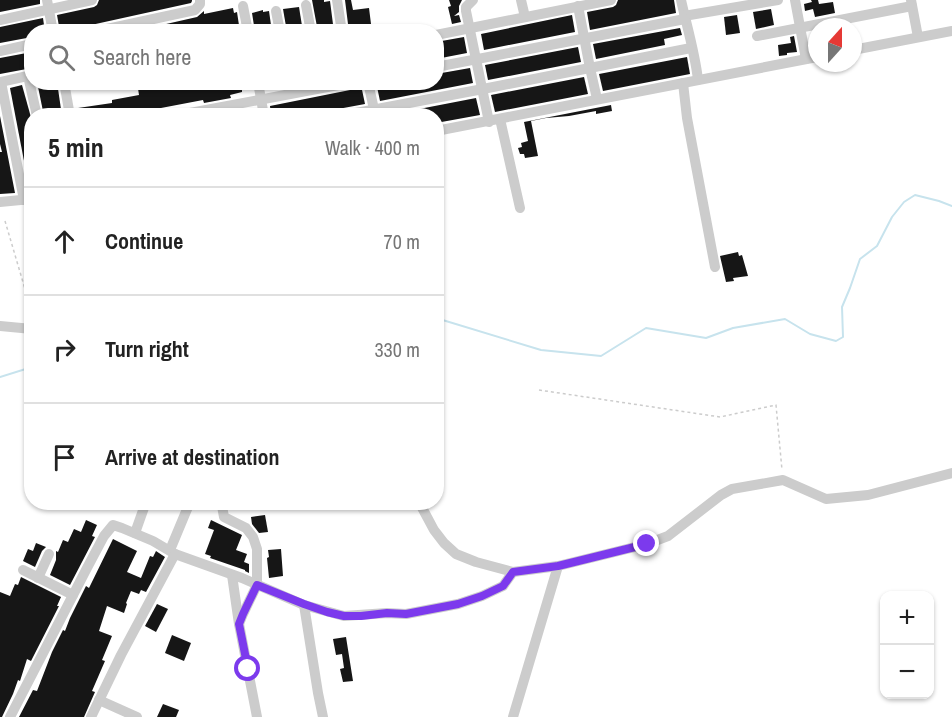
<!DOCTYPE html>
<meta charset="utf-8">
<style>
body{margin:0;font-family:"Archivo Narrow",sans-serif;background:#f2f2f2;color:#222}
.controls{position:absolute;right:18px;bottom:18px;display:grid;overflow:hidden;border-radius:12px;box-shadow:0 2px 4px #0004}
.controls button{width:54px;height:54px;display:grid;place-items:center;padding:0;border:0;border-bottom:2px solid #e0e0e0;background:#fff;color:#222;font:30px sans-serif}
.compass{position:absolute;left:808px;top:18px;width:54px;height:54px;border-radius:50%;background:#fff;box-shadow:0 2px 4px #0004;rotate:21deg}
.stop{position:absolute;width:18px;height:18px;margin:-14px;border:4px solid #7c3aed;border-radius:50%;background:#fff}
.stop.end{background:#7c3aed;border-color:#fff;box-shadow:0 2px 6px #0008}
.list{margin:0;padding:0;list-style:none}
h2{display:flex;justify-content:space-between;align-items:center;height:78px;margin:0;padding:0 24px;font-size:26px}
h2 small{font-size:20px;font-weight:400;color:#767676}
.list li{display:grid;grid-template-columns:39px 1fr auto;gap:18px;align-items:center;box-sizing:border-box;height:108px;padding:0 24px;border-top:2px solid #e0e0e0}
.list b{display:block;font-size:22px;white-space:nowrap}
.list em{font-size:20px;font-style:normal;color:#767676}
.icon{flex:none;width:33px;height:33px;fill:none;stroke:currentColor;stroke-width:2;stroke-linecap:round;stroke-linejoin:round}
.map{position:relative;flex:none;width:952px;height:717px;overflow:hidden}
.search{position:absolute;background:#fff;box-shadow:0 2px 4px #0004;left:24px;top:24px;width:420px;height:66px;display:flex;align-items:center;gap:15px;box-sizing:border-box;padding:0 21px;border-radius:24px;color:#767676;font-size:22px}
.panel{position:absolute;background:#fff;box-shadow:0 2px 4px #0004;left:24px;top:108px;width:420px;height:402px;border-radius:24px}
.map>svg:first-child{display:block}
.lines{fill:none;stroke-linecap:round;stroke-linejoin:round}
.stream{stroke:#c7e3ed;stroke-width:2}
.building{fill:#161616}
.path{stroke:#ccc;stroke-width:1.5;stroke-dasharray:3 3;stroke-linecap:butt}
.minor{stroke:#ccc;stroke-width:10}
.route{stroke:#7c3aed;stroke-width:8}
</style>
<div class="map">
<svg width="952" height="717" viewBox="0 0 952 717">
<rect width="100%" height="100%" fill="#fff"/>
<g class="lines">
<g class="stream">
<polyline points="436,318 541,350 601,356 646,328 706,338 733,328 785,319 810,334 836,341 843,337 842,307 850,288 860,259 877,246 892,217 904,202 915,195 939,201 952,206"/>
<polyline points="0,377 32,367"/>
</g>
</g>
<g class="building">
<polygon points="0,0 40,0 40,4 0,12"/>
<polygon points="99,0 192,0 192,1 191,3 91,25 88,27 86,32 60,32 57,15 94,7 97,5"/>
<polygon points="312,0 324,0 324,2 330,1 334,32 318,32"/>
<polygon points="345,0 351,0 353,10 369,8 372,32 349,32"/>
<polygon points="449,0 462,0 459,6 459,12 454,16 459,15 461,22 452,24 448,7 451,6"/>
<polygon points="618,0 674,0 676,13 590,30 587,12 613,7 616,5"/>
<polygon points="811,0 818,0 819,4 833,2 835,13 815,17 813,9 805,11 804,4 812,2"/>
<polygon points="299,7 303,32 287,32 283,9"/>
<polygon points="233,8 234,13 237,12 240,32 131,32 197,17 204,11 204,14"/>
<polygon points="771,9 774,25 756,29 753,12"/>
<polygon points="263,10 263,12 269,11 272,32 255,32 252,13"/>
<polygon points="572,15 575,32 484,50 481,34"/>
<polygon points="737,15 740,33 726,35 724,17"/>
<polygon points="43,18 45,32 32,32 32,37 0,43 0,27"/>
<polygon points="680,28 682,35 664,39 665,45 596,59 593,44"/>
<polygon points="794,36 797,52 787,53 787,55 779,56 778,45 791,43 790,37"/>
<polygon points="464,37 467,53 436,59 436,42"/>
<polygon points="578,47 581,62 488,80 485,65"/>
<polygon points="32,52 32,68 0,74 0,58"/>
<polygon points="687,57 690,74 603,91 599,74"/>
<polygon points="470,68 473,83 380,101 376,82 436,82 436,74"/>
<polygon points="584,77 588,94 495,112 491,95"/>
<polygon points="37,82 57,82 62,116 44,116"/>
<polygon points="137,82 251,82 251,88 242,90 242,92 230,95 231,98 204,103 203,100 119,116 79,116 78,108 112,103 112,100 139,95"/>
<polygon points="22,85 32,121 32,192 30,192 10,88"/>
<polygon points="361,85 365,104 338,109 335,111 333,116 331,116 331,114 322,116 271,116 270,106 355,89"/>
<polygon points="476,98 480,115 436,123 436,116 383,116"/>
<polygon points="611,105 612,111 596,114 596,111 569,116 546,118 531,121 538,156 525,158 524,154 520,154 518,148 522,147 521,143 528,141 524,122"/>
<polygon points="0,116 15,193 0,194 0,152 2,152 0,144"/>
<polygon points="738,252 739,256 742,255 748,276 733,278 734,281 726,282 720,256"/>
<polygon points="265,515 268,532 259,533 252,524 251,517"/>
<polygon points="86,520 97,525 92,536 95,537 70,585 50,575 56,560 56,551 58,552 63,540 68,542 74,529 81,532"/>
<polygon points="211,520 242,535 236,550 247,554 244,562 249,564 249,573 245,571 245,570 210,558 211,556 205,554 214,530 208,528"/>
<polygon points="113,539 137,551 127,572 141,578 150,556 153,557 156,551 165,557 146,592 141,590 139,594 131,591 126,603 127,604 124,613 107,606 99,631 112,636 102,660 105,661 92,691 95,692 84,717 19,717 33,690 37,691 52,652 63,630 65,631 70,618 86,586 89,588"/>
<polygon points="36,543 46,547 42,551 35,567 23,561 28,549 33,551"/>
<polygon points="281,549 283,576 269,578 267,558 269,557 268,550"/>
<polygon points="21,577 61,597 57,606 59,606 31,661 27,659 20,681 18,680 13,694 2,717 0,717 0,592 10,596 15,584 18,585"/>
<polygon points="157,604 168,609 156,632 145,626"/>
<polygon points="172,635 191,643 184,661 165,653"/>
<polygon points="346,637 353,681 343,682 340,669 344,668 342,654 336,655 333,639"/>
<polygon points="163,704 179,710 176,717 157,717"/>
</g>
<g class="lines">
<g class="path">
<polyline points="5,221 25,289 32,291"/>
<polyline points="539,390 720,417 776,405 782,470"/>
</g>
<g class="minor">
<polyline points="47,0 53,32"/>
<polyline points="337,0 342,32"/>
<polyline points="473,0 466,7 466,11 489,122"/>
<polyline points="521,0 525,17"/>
<path d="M681,0C687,27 695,53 698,80"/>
<polyline points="795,0 806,59"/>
<polyline points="911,0 918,37"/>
<polyline points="306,5 311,32"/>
<polyline points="243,6 248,32"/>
<polyline points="578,6 590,68 597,99"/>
<polyline points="276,11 280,32"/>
<polyline points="684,16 778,0"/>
<polyline points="0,20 92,0"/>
<polyline points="93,32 195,10 200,4 200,0"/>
<polyline points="436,35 611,0"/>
<polyline points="757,36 912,6"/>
<polyline points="853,50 952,31"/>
<polyline points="0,51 32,44"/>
<polyline points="436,67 685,19"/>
<polyline points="28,76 37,116"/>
<polyline points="0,82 32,75"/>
<polyline points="1,82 24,200"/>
<polyline points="64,82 70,116"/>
<polyline points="258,82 264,116"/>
<polyline points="368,82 375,114"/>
<polyline points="683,83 687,118 715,267"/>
<polyline points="174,116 354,82"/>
<polyline points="340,116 483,89 691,48"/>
<polyline points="500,119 520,208"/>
<polyline points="436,131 817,57"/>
<polyline points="0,202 31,199"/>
<polyline points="0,326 32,329"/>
<polyline points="213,502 222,506 224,517 246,528 253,537 257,549 257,585 243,614 239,624"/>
<polyline points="419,502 434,530 444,543 456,554 476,562 513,572 558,566 647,544 668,536 721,495 732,489 783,480 826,499 868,495 952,473"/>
<polyline points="135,533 146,502"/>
<polyline points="170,550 190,502"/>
<polyline points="23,570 73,595"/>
<polyline points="232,575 239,624 257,717"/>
<polyline points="38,578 49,554"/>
<polyline points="304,605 318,693 323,717"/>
<polyline points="99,700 137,717"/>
<polyline points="10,717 87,568 104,536 113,525 122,528 153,541 175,554 242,578 304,605 344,616 387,613 406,614 458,604 482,596 503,586 513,572"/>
<polyline points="91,717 121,655 175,554"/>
<polyline points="513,717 558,566"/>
</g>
</g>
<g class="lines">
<polyline class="route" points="248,669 239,624 243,614 257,585 304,604 327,612 344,616 361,616 387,613 406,614 458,604 482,596 503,586 513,572 558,566 647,544"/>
</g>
</svg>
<div class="controls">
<button>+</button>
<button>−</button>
</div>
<svg class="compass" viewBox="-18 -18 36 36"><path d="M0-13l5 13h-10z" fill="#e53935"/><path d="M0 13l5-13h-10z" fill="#767676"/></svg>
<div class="stop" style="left:248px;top:669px"></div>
<div class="stop end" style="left:647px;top:544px"></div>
<div class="search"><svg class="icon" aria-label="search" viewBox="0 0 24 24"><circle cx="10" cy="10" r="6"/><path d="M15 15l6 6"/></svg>Search here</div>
<section class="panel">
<h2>5 min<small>Walk · 400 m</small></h2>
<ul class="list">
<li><svg class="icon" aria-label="ahead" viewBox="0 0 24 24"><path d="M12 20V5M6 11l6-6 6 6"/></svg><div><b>Continue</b></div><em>70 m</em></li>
<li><svg class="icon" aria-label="right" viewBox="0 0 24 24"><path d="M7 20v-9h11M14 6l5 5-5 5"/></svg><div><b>Turn right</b></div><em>330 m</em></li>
<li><svg class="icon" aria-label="arrive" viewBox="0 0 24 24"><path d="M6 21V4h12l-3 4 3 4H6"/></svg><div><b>Arrive at destination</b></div></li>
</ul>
</section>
</div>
